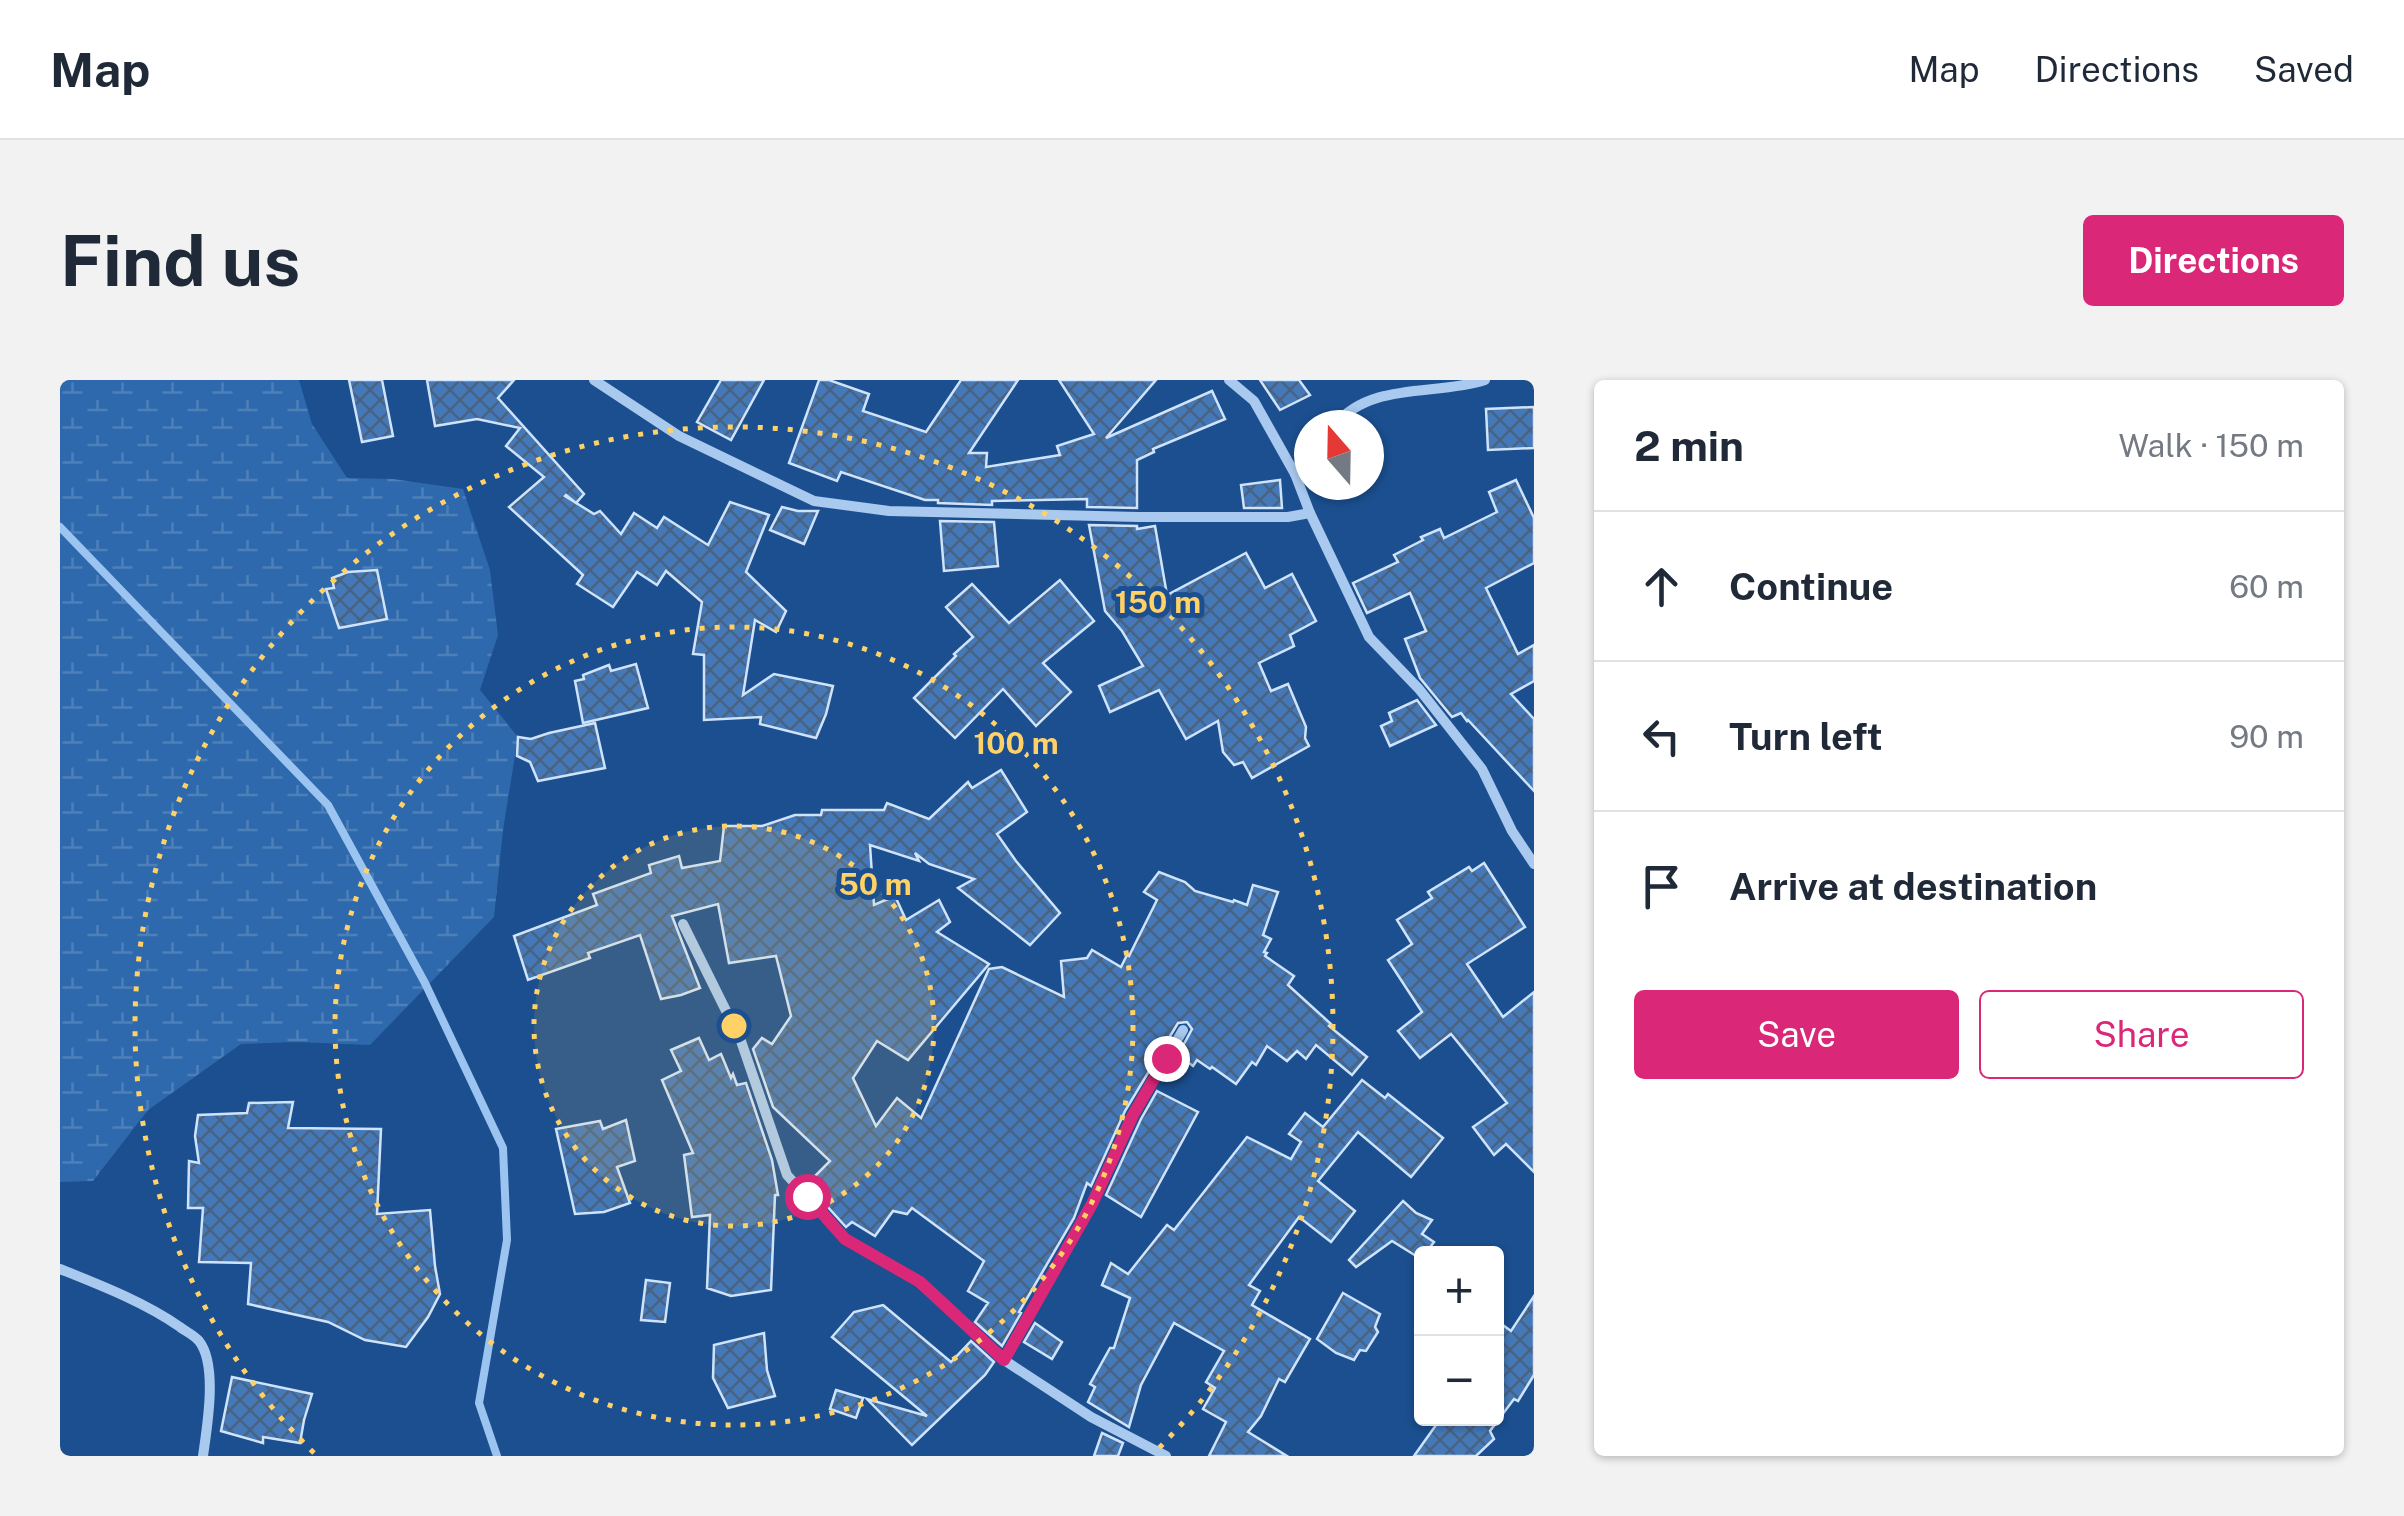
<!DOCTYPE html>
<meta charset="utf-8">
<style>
body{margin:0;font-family:"Public Sans",sans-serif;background:#f2f2f3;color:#1f2937}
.controls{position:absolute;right:30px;bottom:30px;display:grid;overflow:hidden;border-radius:10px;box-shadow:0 2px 8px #0004}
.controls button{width:90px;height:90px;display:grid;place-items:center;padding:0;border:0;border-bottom:2px solid #e0e1e3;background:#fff;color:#1f2937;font:50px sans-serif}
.compass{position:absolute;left:1234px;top:30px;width:90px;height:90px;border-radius:50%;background:#fff;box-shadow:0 2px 8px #0004;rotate:340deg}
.stop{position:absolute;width:30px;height:30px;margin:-22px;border:8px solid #db2777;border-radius:50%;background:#fff}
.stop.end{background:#db2777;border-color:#fff;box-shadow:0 2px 10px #0008}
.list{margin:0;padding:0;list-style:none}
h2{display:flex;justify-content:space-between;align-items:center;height:130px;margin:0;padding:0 40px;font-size:42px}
h2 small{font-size:32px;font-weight:400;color:#747a83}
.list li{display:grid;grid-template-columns:65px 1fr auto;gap:30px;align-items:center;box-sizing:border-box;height:150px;padding:0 40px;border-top:2px solid #e0e1e3}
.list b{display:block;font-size:38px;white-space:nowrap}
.list em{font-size:32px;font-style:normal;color:#747a83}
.actions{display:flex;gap:20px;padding:30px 40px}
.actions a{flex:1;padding:22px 0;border:2px solid #db2777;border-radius:10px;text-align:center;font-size:35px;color:#db2777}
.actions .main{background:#db2777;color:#fff}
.icon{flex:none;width:55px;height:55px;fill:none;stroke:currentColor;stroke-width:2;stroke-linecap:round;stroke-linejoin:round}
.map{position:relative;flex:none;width:1474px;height:1076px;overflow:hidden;border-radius:10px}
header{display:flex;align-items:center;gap:60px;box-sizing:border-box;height:140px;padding:0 50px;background:#fff;border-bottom:2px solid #e0e1e3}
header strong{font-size:48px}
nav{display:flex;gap:55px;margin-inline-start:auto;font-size:35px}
.intro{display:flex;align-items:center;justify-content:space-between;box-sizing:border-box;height:240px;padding:0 60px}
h1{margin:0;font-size:70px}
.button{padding:25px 45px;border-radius:10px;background:#db2777;color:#fff;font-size:35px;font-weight:700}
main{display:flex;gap:60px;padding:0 60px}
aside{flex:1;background:#fff;border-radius:10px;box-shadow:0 2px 8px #0004}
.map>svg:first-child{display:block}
.wetland{fill:url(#wetland-marsh)}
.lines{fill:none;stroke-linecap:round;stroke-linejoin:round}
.stream{stroke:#9cc4f0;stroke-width:8}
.building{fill:url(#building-cross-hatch);stroke:#cfe3fa;stroke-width:2.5}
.street{stroke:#a9c9ee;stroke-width:10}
.route{stroke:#db2777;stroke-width:12}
.ring{fill:none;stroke:#ffd166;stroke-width:5;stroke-dasharray:5 10}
.centre{fill:#ffd166;stroke:#1b4f8f;stroke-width:5}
.ring-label{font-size:30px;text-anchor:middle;font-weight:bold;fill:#ffd166;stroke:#1b4f8f;stroke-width:10;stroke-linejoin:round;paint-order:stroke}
</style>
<header>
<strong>Map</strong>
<nav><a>Map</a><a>Directions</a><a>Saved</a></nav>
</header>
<div class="intro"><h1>Find us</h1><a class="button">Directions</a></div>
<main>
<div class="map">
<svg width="1474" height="1076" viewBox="0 0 1474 1076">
<defs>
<pattern id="wetland-marsh" width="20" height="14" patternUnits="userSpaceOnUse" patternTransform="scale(2.5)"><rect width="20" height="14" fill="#2e69ad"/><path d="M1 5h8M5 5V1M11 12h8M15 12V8" fill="none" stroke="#4d80b9"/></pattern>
<pattern id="building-cross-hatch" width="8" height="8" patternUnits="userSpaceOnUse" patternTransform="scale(2.5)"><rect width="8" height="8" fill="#4478b7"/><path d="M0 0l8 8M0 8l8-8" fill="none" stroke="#486282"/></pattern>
</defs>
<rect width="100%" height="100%" fill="#1b4f8f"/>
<polygon class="wetland" points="0,0 239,0 252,44 287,98 333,99 403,109 430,190 438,255 420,310 458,357 443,450 434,537 310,665 236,662 181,664 88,730 33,801 0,802"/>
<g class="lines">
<polyline class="stream" points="0,147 268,425 365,603 443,768 447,860 419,1023 437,1076"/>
</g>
<g class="building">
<polygon points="289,0 322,0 333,56 302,62"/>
<polygon points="367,0 454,0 438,18 524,114 516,123 506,115 505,116 534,134 540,131 561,154 574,133 597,148 604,137 648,165 670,122 709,135 686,192 726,231 716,252 695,240 683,315 714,294 773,306 766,334 756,358 700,344 701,337 644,340 644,275 633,274 642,222 606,191 597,205 577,192 553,227 517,204 523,195 449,127 484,97 446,66 460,48 417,39 375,46"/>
<polygon points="661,0 704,0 671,60 637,42"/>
<polygon points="759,0 769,0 809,14 803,31 866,52 901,0 958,0 909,73 927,73 926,87 1000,75 997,66 1034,54 999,0 1096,0 1046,58 1152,11 1165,39 1093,69 1094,72 1077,80 1077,128 1027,127 1027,119 932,121 932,125 878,123 878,120 865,120 781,92 777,101 729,83"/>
<polygon points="1200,0 1239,0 1250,15 1220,30"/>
<polygon points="1474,27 1474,68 1428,70 1426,29"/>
<polygon points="1220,100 1222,128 1184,128 1181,105"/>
<polygon points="1456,100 1474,138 1474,183 1426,208 1458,274 1474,265 1474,301 1451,314 1474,339 1474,411 1408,340 1407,341 1401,333 1392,337 1360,298 1345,259 1366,251 1350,213 1307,233 1293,203 1338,182 1334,175 1363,160 1361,157 1380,149 1384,158 1437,132 1429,112"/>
<polygon points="722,127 738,131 758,131 744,164 710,150"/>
<polygon points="880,141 934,142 938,186 884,191"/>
<polygon points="1029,145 1077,146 1077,149 1095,146 1107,215 1186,173 1205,208 1232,194 1256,241 1230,255 1234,266 1199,283 1211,311 1228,304 1246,347 1245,358 1249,366 1192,398 1183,382 1174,385 1163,372 1158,341 1126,359 1099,310 1050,332 1039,306 1083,286 1062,251 1045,231"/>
<polygon points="317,190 327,239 279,248 266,209 274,208 272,198 288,192"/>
<polygon points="1000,200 1034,241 983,283 1011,312 976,346 943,309 895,358 854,318 896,276 894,274 913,257 886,227 912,204 949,243"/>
<polygon points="576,284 588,328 523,343 515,301 524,299 523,295 549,285 551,291"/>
<polygon points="1357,320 1376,345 1330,366 1321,346 1332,341 1329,333"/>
<polygon points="535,343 545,388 478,401 470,382 457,376 458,357 471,359 489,353"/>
<polygon points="941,390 967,432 937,454 956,481 1000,533 970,565 898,508 914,499 869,484 855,473 859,481 810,465 814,525 835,516 846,540 879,520 890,542 877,552 929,584 848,680 817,661 793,698 816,746 837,718 861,738 929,589 942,587 1004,617 1001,581 1027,578 1032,570 1061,587 1067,575 1069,576 1097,520 1084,512 1099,492 1125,502 1135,511 1173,522 1174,520 1187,525 1193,505 1218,512 1203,555 1211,559 1204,572 1207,573 1205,576 1234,596 1228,605 1271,644 1269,646 1307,677 1292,695 1256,665 1246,679 1237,671 1227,681 1207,666 1196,685 1192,682 1176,704 1152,687 1150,689 1137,680 1133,686 1118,675 1132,649 1127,642 1118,643 1065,731 1031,806 1027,803 1014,838 959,932 961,933 942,966 915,942 928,923 908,911 924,881 852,828 847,834 833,831 815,856 792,842 786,847 747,804 770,781 713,727 693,669 702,658 712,664 731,636 716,576 669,583 658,524 612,536 640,608 621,615 601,619 580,555 528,573 530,578 468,600 454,556 537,525 533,514 591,493 589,485 619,476 622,488 660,481 664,446 702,446 735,435 761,435 762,430 824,430 827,423 869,439 908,402 912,408"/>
<polygon points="1424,483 1465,547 1407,584 1443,637 1474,612 1474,792 1446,764 1434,775 1413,747 1447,723 1391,654 1360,678 1338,651 1362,632 1328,580 1352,564 1337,540 1372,518 1368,512 1409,487 1412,491"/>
<polygon points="639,658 649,680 661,674 671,698 673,694 677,705 686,703 712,780 718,815 715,815 711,910 671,916 647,908 650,835 632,837 624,775 633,773 602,700 621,691 611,670"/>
<polygon points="1302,700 1325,718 1328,714 1383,758 1351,797 1298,752 1258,801 1295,831 1271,862 1239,837 1189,905 1200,911 1192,925 1250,959 1225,1002 1219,999 1201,1036 1188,1052 1227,1076 1149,1076 1166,1042 1143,1029 1155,1008 1146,1002 1164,971 1114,943 1081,1005 1069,1047 1028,1022 1035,1007 1030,1004 1050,968 1054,968 1070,918 1042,905 1051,883 1068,894 1107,845 1114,850 1187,757 1231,779 1241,762 1229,754 1245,733 1263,747"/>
<polygon points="1097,711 1138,732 1081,837 1046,815 1081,739"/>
<polygon points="233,722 228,748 321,749 317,834 370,830 375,886 380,914 368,937 346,967 305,960 268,942 188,924 191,883 139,882 143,828 128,828 129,781 139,783 135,756 138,735 187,733 189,723"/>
<polygon points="566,740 575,781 557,787 570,823 544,832 515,834 496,749 540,741 543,749"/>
<polygon points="1343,821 1356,833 1372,840 1362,854 1374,862 1365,874 1362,874 1361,879 1332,861 1296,887 1289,880"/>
<polygon points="586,900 610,903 605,942 581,940"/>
<polygon points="1283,913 1320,934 1315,947 1318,952 1306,971 1300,970 1294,980 1276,973 1257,959"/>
<polygon points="1474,916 1474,995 1458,1021 1454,1019 1430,1051 1434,1059 1416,1076 1354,1076 1381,1038 1436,1038 1436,940 1451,951"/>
<polygon points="823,925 891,982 911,961 934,982 925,995 852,1065 807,1019 867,1036 772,957 794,932"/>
<polygon points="975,943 1002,962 992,979 964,962"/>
<polygon points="704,953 707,990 715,1016 668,1028 653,998 654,965"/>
<polygon points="172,997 252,1014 244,1040 240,1063 203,1057 203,1063 161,1051"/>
<polygon points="776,1010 803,1018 796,1038 770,1029"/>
<polygon points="1042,1053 1063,1063 1058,1076 1034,1076"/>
</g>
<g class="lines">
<g class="street">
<polyline points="534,0 619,56 754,121 829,131 1078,137 1228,137 1250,133"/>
<polyline points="1169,0 1194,21 1235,94 1250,133 1309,257 1359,309 1422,389 1452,451 1474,484"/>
<path d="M1275,45C1311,1 1377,16 1425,0"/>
<polyline points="1235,94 1249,77"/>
<polyline points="623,544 681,661 727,795 785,859 859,902 944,980 1031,1037 1106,1076"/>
<path d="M0,889C40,905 84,922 120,947C125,951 134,955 139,961C158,985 147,1047 143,1076"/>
<polyline points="944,980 1032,824 1073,735 1123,650"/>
</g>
</g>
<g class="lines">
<polyline class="route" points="747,816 785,859 860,902 944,980 1032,824 1073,735 1106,678"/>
</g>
<circle cx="674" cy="646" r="200" fill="#ffd166" fill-opacity=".12"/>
<g class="ring">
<circle cx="674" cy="646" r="200"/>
<circle cx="674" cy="646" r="399"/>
<path d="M254 1073A599 599 0 1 1 1094 1073"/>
</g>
<circle cx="674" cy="646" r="15" class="centre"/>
<g class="ring-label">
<text x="1098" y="233">150 m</text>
<text x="956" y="374">100 m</text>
<text x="815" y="515">50 m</text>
</g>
</svg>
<div class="controls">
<button>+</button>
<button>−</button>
</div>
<svg class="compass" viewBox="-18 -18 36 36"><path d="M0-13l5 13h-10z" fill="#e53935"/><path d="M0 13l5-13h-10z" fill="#747a83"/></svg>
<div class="stop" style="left:747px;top:816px"></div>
<div class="stop end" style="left:1106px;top:678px"></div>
</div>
<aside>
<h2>2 min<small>Walk · 150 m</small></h2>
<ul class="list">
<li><svg class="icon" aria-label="ahead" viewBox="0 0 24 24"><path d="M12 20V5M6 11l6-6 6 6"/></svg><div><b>Continue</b></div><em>60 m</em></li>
<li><svg class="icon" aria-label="left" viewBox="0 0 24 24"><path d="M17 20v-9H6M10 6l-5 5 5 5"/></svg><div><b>Turn left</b></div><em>90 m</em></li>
<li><svg class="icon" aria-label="arrive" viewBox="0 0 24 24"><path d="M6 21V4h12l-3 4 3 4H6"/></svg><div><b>Arrive at destination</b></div></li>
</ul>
<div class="actions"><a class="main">Save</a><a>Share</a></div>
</aside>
</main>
